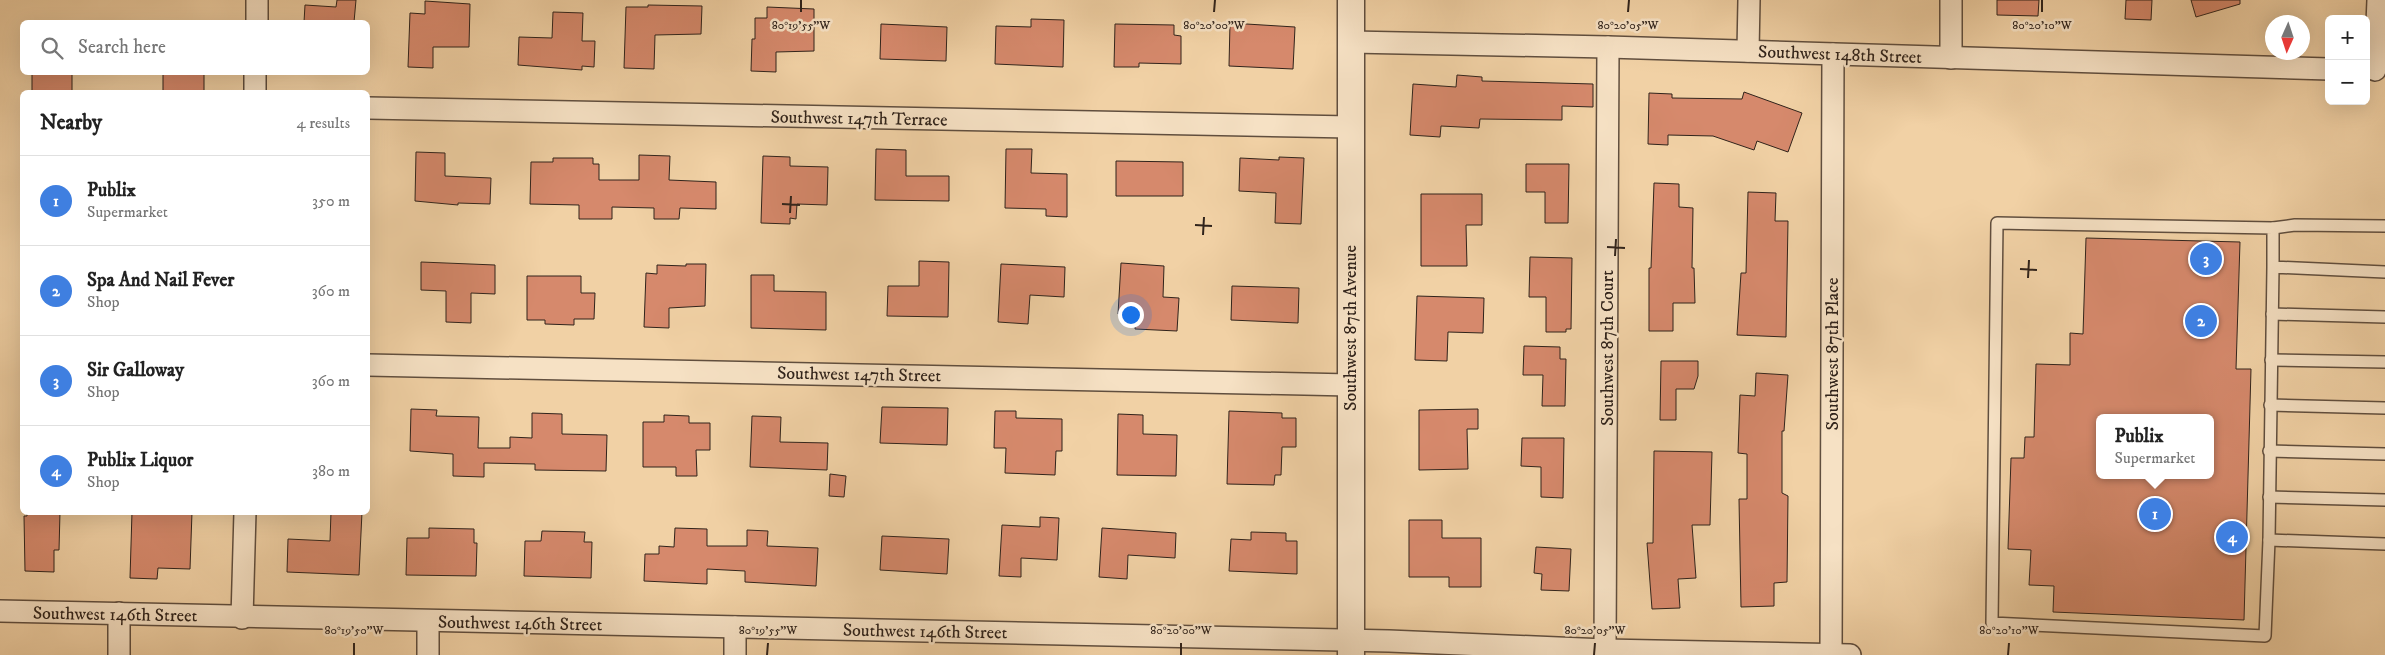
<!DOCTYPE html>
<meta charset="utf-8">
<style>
body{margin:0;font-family:"IM FELL DW Pica",serif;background:#f2f2f2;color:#222}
.controls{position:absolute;right:15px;top:15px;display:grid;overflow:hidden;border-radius:8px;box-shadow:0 5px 20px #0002}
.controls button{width:45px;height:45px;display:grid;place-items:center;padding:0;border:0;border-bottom:1px solid #e0e0e0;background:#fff;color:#222;font:25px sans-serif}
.compass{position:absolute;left:2265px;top:15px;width:45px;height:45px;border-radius:50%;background:#fff;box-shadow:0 5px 20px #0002;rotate:183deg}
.you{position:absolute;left:1130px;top:314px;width:18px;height:18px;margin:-12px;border:4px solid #fff;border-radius:50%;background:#1a73e8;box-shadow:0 0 0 8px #1a73e833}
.badge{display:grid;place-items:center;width:32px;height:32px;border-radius:50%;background:#8f2418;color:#fff;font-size:16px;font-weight:700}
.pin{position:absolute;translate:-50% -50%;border:2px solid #fff;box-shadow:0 1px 5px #0006}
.popup{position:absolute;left:2096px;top:414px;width:118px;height:65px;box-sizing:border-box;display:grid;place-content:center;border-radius:8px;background:#fff;filter:drop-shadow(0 1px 4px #0005);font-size:16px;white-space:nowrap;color:#767676}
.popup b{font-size:19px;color:#222}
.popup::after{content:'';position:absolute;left:50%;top:100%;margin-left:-10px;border:10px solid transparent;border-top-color:#fff}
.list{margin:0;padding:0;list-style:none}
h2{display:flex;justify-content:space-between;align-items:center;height:65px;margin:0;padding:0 20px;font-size:21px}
h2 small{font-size:16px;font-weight:400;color:#767676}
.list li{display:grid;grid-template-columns:32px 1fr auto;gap:15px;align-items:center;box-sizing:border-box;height:90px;padding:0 20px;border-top:1px solid #e0e0e0}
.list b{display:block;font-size:19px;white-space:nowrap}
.list p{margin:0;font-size:16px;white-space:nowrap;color:#767676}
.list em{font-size:16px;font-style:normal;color:#767676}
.icon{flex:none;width:28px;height:28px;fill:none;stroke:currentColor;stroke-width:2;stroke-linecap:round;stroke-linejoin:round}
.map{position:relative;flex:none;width:2385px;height:655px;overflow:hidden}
.search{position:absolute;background:#fff;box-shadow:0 5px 20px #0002;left:20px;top:20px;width:350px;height:55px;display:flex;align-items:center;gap:12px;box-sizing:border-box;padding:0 18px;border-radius:8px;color:#767676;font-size:19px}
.panel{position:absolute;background:#fff;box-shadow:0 5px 20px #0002;left:20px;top:90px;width:350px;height:425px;border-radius:8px}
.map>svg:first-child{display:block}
.building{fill:#d6896c;stroke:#30231b;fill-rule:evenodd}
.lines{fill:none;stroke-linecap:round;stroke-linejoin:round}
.service-casing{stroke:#604e3e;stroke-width:14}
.minor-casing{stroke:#604e3e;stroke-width:24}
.tertiary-casing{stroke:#604e3e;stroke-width:29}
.service{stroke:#f6e1c4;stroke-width:11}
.minor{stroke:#f6e1c4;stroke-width:21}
.tertiary{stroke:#f6e1c4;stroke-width:26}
.ticks{fill:none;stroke:#30231b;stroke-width:2}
.labels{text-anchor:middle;stroke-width:5;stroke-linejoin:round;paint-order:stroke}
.street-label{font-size:18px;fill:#30231b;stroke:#f6e1c4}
.ticks-label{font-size:12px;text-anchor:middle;fill:#30231b;stroke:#f6e1c4;stroke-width:5;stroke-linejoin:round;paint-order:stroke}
</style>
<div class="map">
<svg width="2385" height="655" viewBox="0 0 2385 655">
<rect width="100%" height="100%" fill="#f1d1a5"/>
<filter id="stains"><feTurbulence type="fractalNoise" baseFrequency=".004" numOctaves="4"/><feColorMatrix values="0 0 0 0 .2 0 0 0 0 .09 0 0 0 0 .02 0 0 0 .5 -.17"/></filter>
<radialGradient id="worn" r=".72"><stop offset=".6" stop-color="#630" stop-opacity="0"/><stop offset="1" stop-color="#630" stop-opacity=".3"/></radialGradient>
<g class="building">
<polygon points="337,0 356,0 354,22 304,22 305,5 336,7"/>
<polygon points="1997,0 2039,0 2038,16 1997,15"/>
<polygon points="2126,0 2152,0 2151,20 2125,19"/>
<polygon points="2191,0 2240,0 2240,4 2196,17"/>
<polygon points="425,1 470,4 469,47 433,47 433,68 408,67 410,13 425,14"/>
<polygon points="648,5 702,6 701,34 655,35 654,69 624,68 626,7 648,7"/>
<polygon points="767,7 814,9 814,51 776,52 776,72 751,71 752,39 755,39 755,18 767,18"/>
<polygon points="553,12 583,13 582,41 595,41 594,67 582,66 582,70 518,65 519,37 552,38"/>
<polygon points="1031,19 1064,20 1063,67 995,64 996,26 1031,27"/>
<polygon points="1230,23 1295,27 1293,69 1229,66"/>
<polygon points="881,24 947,27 946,61 880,59"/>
<polygon points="1115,24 1174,25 1174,35 1181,36 1181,64 1139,63 1139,67 1114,67"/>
<rect x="32" y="72" width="40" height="20"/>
<rect x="163" y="72" width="41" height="20"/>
<polygon points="1457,75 1482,77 1482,81 1593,84 1593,107 1562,106 1562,120 1480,119 1479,128 1441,126 1440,137 1410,135 1413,84 1456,87"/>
<polygon points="1744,92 1802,113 1788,152 1757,141 1754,150 1713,136 1668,135 1668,145 1648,144 1649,93 1672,94 1672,98 1742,99"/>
<polygon points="876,149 906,150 906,176 949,176 949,201 875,200"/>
<polygon points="1006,149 1032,149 1031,173 1067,174 1067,217 1046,216 1046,209 1005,208"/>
<polygon points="416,152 445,153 445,176 491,178 490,204 458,203 458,205 415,201"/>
<polygon points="639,155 670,156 669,180 716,182 716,209 680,208 679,219 654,219 654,208 612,207 612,219 579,219 579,205 530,204 531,162 553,162 553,158 593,158 593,164 599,164 599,180 639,180"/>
<polygon points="763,156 790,157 790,166 828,167 827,205 797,204 796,219 790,218 790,224 761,223"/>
<polygon points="1279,157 1304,158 1301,224 1275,223 1276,193 1239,191 1240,158 1279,160"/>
<polygon points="1116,161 1183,162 1183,196 1116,196"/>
<polygon points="1526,164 1569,164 1568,223 1545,223 1545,192 1526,192"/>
<polygon points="1654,183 1679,184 1679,207 1693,208 1692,268 1694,268 1695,303 1673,303 1673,331 1649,331 1649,268 1651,268"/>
<polygon points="1748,192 1776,193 1775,221 1788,221 1786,337 1737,335 1741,273 1746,273"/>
<polygon points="1421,194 1482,194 1482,225 1466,225 1467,266 1421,266"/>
<path d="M2086,238L2240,242L2236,369H2251L2244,620L2053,612L2054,586L2029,585L2031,550L2008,549L2011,458H2024L2025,437H2034L2036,364L2070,365V333L2083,334ZM2100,418H2210V475H2100Z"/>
<polygon points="1530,257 1572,258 1571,329 1566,329 1566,332 1546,332 1546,297 1529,297"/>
<polygon points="919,261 949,262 948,317 887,316 888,286 919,286"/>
<polygon points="421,262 495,265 495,294 471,293 471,323 446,322 446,291 421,290"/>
<polygon points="1121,263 1164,266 1163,297 1179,298 1177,331 1135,329 1136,315 1118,314"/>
<polygon points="686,264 706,264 705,306 669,308 669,328 644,327 646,273 657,274 657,265 686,266"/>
<polygon points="1001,264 1065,267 1064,297 1030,295 1028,324 998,322"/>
<polygon points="751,275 774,275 774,291 826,292 826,330 751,328"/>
<polygon points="527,276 581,276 581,293 595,293 594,319 574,319 574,325 545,324 545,320 527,320"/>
<polygon points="1232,286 1299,288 1298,323 1231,320"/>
<polygon points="1417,296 1484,298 1483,333 1448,332 1447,361 1415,360"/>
<polygon points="1524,346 1560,347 1560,359 1566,359 1565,406 1542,406 1543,375 1523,375"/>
<polygon points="1661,361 1698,361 1698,376 1694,389 1676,389 1676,420 1660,420"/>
<polygon points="1756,373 1788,375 1784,431 1782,431 1782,493 1788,496 1787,582 1774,583 1774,606 1741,607 1739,499 1747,499 1747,454 1738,453 1740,395 1755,396"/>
<polygon points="882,407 948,408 947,445 880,443"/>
<polygon points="411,409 437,410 436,416 479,417 478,448 510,448 510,437 532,438 532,413 562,414 562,434 607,435 606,471 535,470 535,464 484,463 484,477 453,476 453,454 410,451"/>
<polygon points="1478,409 1478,429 1467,429 1468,469 1419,470 1419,410"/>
<polygon points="995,411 1016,411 1016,418 1062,419 1062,451 1056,451 1055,475 1005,473 1006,448 994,448"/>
<polygon points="1229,411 1282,413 1282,418 1296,418 1296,447 1282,447 1281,475 1275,475 1274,485 1227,484"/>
<polygon points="1118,414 1143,415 1143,434 1177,435 1176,476 1117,475"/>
<polygon points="664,415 689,416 689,423 710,423 710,450 696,450 697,476 676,476 676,467 643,467 643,422 664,422"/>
<polygon points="752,416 781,417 780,442 828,443 827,470 750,467"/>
<polygon points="1522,438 1564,438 1563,498 1541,497 1541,467 1521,466"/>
<polygon points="1654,451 1712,452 1710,525 1692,525 1696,578 1678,579 1680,608 1652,609 1647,543 1653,543"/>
<polygon points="830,474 846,476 844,497 829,496"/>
<polygon points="27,512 60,512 59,550 54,550 54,572 25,571 24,516 27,516"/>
<polygon points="132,512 192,512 190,569 158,568 157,579 130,578"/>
<polygon points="331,512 362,512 359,575 287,572 288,539 330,541"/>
<polygon points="1040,517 1059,518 1057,560 1021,558 1021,577 999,576 1002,525 1040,527"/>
<polygon points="1409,520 1442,520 1442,538 1481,538 1481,587 1449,587 1449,577 1409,577"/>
<polygon points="429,528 474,529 474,543 477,543 476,576 406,575 407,538 429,538"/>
<polygon points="675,528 707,529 707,546 747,546 747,530 768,531 767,546 818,548 816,586 745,582 745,571 707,569 707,584 644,581 645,554 659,554 659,546 674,547"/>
<polygon points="1102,528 1176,533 1175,558 1128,555 1127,579 1099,577"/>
<polygon points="542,531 585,532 584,542 592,542 591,578 524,576 525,541 541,541"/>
<polygon points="1251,532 1286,533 1286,541 1297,541 1297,574 1229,571 1231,539 1251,540"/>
<polygon points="882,536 949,539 947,574 880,570"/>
<polygon points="1536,547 1571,549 1569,591 1541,590 1542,574 1534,573"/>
</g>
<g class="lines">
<defs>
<g id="service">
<polyline points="2273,228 2295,225 2385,226"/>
<polyline points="2273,267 2273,228 1997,223 1992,623 2265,636 2269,540 2273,267 2385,272"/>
<polyline points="2272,314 2385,317"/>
<polyline points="2271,360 2385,362"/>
<polyline points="2270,405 2385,408"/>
<polyline points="2269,451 2385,454"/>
<polyline points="2269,497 2385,500"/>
<polyline points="2269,540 2385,544"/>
</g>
<g id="minor">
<polyline points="257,22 257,0"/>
<polyline points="1351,42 1608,47 2329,69"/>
<polyline points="1748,51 1749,0"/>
<polyline points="1951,58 1951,0"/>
<polyline points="2375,70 2378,0"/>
<polyline points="255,92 255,72"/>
<polyline points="368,108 1351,127"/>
<polyline points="368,365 1350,385"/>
<polyline points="0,611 1389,641 1605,650 1850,655"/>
<polyline points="242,618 245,512"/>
<polyline points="1605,650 1608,47"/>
<polyline points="119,655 119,613"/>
<polyline points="428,655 428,621"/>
<polyline points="735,655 735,627"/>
<polyline points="1831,655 1833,54"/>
</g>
<polyline id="tertiary" points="1351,655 1351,0"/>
</defs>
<use href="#service" class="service-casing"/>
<use href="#minor" class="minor-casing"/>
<use href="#tertiary" class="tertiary-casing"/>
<use href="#service" class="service"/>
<use href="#minor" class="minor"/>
<use href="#tertiary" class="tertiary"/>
</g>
<path class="ticks" d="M801,12V0M1214,12L1215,0M1628,12L1629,0M2042,12V0M782,204L800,205M790,213L791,196M1195,225L1212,226M1203,235L1204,217M1607,247L1625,248M1615,256L1616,239M2020,269L2037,270M2028,278L2029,260M354,655V643M767,655L768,643M1181,655V643M1594,655L1595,643M2008,655L2009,643"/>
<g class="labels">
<g class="street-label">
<text transform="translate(1840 54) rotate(2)" y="6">Southwest 148th Street</text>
<text transform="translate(859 118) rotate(1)" y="6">Southwest 147th Terrace</text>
<text transform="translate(1350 328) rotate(-90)" y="6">Southwest 87th Avenue</text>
<text transform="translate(1607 348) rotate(-90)" y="6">Southwest 87th Court</text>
<text transform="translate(1832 354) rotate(-90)" y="6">Southwest 87th Place</text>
<text transform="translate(859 374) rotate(1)" y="6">Southwest 147th Street</text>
<text transform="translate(115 614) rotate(1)" y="6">Southwest 146th Street</text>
<text transform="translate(520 623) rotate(1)" y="6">Southwest 146th Street</text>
<text transform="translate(925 631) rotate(1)" y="6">Southwest 146th Street</text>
</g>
</g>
<g class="ticks-label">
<text x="801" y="29">80°19'55"W</text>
<text x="1214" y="29">80°20'00"W</text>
<text x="1628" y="29">80°20'05"W</text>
<text x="2042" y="29">80°20'10"W</text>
<text x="354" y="634">80°19'50"W</text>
<text x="768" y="634">80°19'55"W</text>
<text x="1181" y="634">80°20'00"W</text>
<text x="1595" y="634">80°20'05"W</text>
<text x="2009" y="634">80°20'10"W</text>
</g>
<rect width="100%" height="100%" filter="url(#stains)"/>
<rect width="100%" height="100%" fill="url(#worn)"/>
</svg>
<div class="controls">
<button>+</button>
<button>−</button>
</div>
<svg class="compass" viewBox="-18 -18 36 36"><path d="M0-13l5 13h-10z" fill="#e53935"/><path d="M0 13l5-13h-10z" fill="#767676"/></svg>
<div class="you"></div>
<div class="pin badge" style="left:2155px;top:514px;background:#3f7fe0">1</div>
<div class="popup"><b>Publix</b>Supermarket</div>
<div class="pin badge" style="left:2201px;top:321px;background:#3f7fe0">2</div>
<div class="pin badge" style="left:2206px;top:259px;background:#3f7fe0">3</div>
<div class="pin badge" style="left:2232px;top:537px;background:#3f7fe0">4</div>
<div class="search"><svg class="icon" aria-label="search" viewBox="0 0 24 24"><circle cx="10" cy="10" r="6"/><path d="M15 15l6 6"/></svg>Search here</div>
<section class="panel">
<h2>Nearby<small>4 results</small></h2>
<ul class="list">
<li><span class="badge" style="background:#3f7fe0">1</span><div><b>Publix</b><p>Supermarket</p></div><em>350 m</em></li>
<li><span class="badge" style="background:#3f7fe0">2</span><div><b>Spa And Nail Fever</b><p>Shop</p></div><em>360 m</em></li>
<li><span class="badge" style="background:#3f7fe0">3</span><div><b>Sir Galloway</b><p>Shop</p></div><em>360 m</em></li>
<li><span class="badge" style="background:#3f7fe0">4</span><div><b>Publix Liquor</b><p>Shop</p></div><em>380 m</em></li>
</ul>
</section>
</div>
